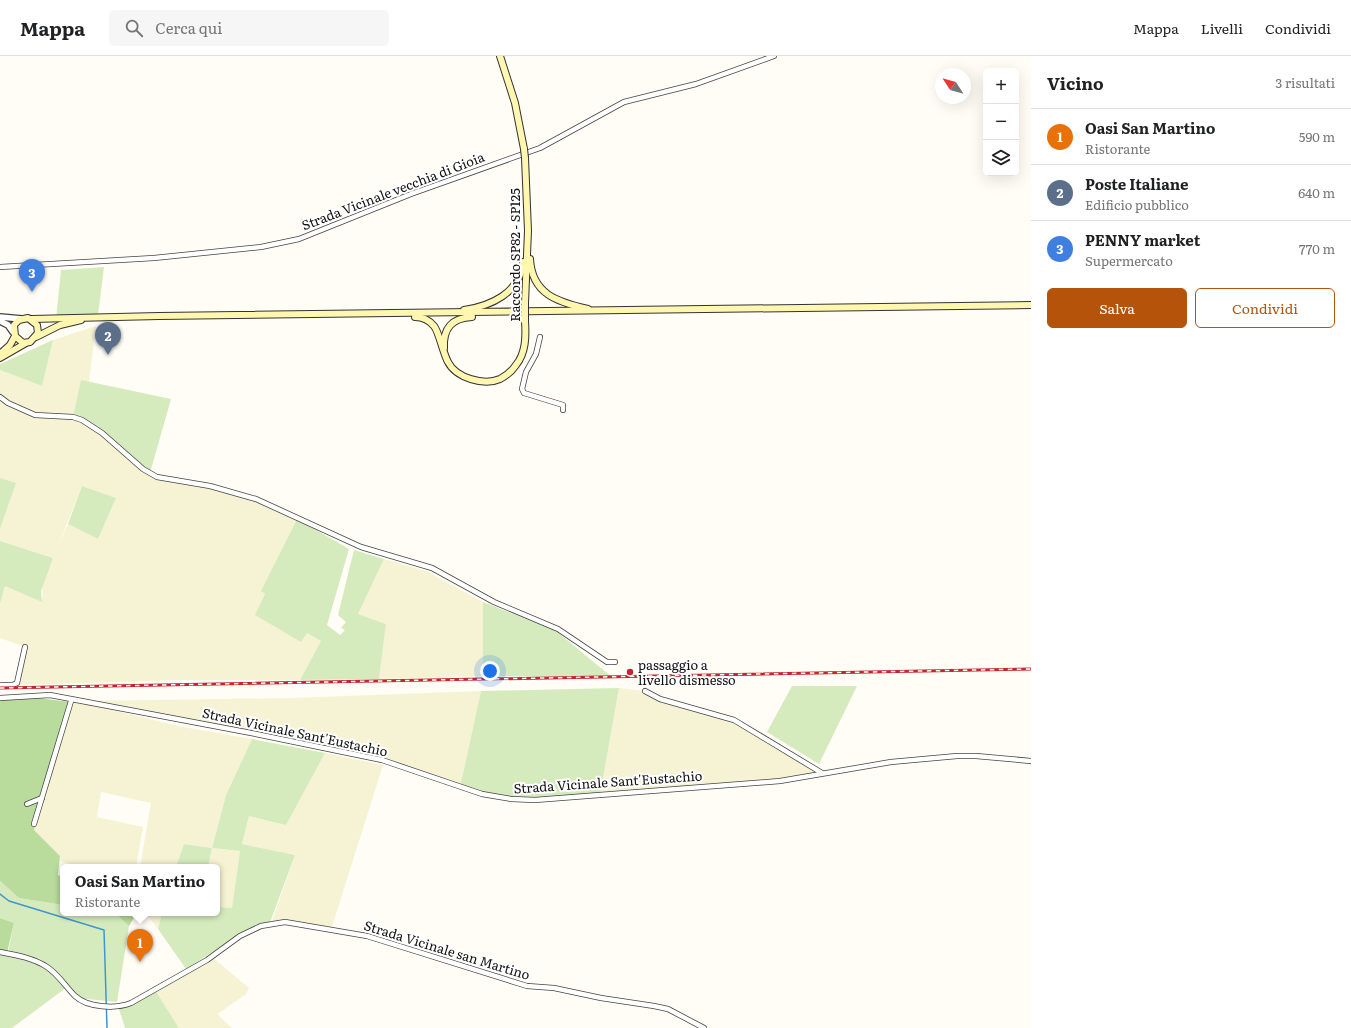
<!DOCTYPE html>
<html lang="it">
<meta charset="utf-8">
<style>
body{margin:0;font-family:Literata,serif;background:#f6f6f6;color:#202124}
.controls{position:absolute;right:12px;top:12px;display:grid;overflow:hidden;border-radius:6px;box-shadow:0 4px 16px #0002}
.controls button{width:36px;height:36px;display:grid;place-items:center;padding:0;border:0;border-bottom:1px solid #e0e0e0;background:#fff;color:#202124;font:20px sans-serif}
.compass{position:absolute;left:935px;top:12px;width:36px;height:36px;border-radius:50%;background:#fff;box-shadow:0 4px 16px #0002;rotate:306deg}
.you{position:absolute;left:490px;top:615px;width:14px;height:14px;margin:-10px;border:3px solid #fff;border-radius:50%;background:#1a73e8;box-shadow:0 0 0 6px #1a73e833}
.badge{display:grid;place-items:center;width:26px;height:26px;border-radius:50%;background:#b45309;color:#fff;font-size:13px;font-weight:700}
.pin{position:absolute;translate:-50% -33px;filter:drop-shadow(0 1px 2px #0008)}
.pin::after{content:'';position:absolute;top:21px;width:14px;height:12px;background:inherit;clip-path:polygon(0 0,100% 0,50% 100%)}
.popup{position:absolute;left:60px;top:808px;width:160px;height:52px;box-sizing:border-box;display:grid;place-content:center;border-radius:6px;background:#fff;filter:drop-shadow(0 1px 3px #0005);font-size:13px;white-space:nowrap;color:#757577}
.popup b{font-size:15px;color:#202124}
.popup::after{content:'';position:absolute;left:50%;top:100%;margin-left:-8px;border:8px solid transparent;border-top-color:#fff}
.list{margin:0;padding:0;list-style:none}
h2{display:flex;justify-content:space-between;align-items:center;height:52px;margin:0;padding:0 16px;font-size:17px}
h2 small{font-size:13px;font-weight:400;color:#757577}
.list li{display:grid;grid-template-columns:26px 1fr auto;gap:12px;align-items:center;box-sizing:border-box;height:56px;padding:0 16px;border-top:1px solid #e0e0e0}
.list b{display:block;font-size:15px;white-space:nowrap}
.list p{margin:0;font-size:13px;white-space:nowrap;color:#757577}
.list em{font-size:13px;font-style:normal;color:#757577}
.actions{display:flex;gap:8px;padding:12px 16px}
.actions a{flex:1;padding:9px 0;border:1px solid #b45309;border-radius:6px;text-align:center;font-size:14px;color:#b45309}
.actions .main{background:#b45309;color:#fff}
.icon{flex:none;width:22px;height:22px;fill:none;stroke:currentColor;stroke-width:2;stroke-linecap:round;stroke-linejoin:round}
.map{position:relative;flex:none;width:1031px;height:972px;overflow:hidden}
header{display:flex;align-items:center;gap:24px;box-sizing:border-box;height:56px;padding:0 20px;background:#fff;border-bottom:1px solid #e0e0e0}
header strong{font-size:19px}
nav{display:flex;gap:22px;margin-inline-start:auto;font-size:14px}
.search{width:280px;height:36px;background:#f6f6f6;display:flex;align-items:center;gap:10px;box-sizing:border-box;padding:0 14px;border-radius:6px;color:#757577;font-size:15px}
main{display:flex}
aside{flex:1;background:#fff}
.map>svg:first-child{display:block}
.farmland{fill:#f6f3d4;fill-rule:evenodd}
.green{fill:#d5ebbd}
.forest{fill:#b9dc9c}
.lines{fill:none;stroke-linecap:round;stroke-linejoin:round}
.stream{stroke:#3f96cf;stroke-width:1.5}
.minor-casing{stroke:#444;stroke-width:6}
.tertiary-casing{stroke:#444;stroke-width:8}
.secondary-casing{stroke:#333;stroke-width:8}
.minor{stroke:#fff;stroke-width:4.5}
.tertiary{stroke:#fff;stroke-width:5.5}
.secondary{stroke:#fff6b0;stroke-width:6}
.rail-casing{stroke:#c4262e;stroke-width:3}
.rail{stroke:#fff;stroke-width:1.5;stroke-dasharray:4.5;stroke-linecap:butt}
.secondary-bridge-casing{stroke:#333;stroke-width:8;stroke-linecap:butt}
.secondary-bridge{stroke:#fff6b0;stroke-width:6}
.poi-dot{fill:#c4262e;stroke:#fff;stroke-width:1.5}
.labels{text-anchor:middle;stroke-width:4;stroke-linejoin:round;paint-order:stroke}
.street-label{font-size:13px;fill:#111;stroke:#fff}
.poi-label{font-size:13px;fill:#111;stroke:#fff;text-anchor:start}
</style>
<header>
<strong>Mappa</strong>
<div class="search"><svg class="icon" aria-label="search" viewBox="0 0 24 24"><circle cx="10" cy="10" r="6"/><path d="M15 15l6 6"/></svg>Cerca qui</div>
<nav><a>Mappa</a><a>Livelli</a><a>Condividi</a></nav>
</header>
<main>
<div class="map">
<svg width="1031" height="972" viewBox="0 0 1031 972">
<rect width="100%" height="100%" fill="#fffdf5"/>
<g class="farmland">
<path d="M96,270L89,326L81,324L105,379L150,417L214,431L251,441L297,463L262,535L300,586L307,577L321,585L300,624H177L19,629L25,591L0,582V548L5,530L41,545L43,541L42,529L53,502L0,485V473L15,428L0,422V314L42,330L53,284ZM82,430L116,442L111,454L98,483L68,468L58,490Z"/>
<polygon points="384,503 426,515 483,546 483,620 379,623 386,568 358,558"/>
<polygon points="619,632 645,635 696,653 734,664 822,717 707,731 600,739"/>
<polygon points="481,635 460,731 359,698 83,647 183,671 252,683 226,739 212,792 240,795 232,852 217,851 217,811 208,811 212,792 184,788 176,811 140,811 151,747 101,736 97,761 143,771 136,811 83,811 60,805 60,800 34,774 71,645 290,642"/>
<polygon points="325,697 383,709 331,874 285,866 271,868 295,799 242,788 249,760 286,768"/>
<polygon points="146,857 162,857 158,873"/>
<polygon points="212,901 249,932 246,938 216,959 219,958 219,960 232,972 179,972 155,934"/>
</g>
<g class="green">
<polygon points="104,211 98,259 56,263 61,214"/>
<polygon points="53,284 42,330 0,314 0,308"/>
<polygon points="81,324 171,343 150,417 105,379 73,361"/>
<polygon points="0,422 16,427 0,473"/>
<polygon points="82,430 116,442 98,483 68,468"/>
<polygon points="297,463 349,493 327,569 340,579 345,574 341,572 346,566 338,559 354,494 384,503 358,558 386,568 379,623 300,624 321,585 307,577 301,586 255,559 265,538 261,535"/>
<polygon points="0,485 53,502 41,535 42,546 5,530 0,548"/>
<polygon points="483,546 556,575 612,621 483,620"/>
<polygon points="792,630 857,630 819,708 767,676"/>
<polygon points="619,632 600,739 539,743 504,742 460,731 481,635"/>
<polygon points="252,683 325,697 286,769 249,760 242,788 295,799 269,869 228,886 186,913 158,873 162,857 217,857 217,851 232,852 240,795 212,792 208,811 176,811 184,788 212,792 226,739"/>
<polygon points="0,825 19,842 63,849 63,857 109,857 118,860 129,870 117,946 78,942 67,931 12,972 0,972 0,896 8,897 14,867 0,862"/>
<polygon points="155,934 179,972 125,972 118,950 126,949"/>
</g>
<g class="forest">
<polygon points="38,642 70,646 34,774 60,800 58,819 63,821 63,849 19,842 0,825 0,643"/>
<polygon points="109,857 140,857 136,858 129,870 118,860"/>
<polygon points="0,862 14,867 7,897 0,896"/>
</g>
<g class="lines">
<polyline class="stream" points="0,838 9,845 104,874 107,972"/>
<defs>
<g id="minor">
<polyline points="0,211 154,202 261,191 299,183 411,138 540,92 624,46 696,28 774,0"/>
<polyline points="540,281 536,298 526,316 522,333 524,337 563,349 563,354"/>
<polyline points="0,341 8,347 35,359 73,361 82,364 102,377 143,413 157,421 210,430 256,443 361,491 432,512 494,546 558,573 607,606 615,606"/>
<polyline points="0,629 13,629 17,627 25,591"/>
<polyline points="645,635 660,643 734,664 822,717"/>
<polyline points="0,642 50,639 251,677 382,704 482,738 511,743 535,744 780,725 891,706 957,700 976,700 1031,705"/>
<polyline points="27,748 42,742"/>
<polyline points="34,768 71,645"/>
<path d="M0,896C16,899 33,902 47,911C58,918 65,930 75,940C88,952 116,953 131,947L207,904L240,880L261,870L285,866L367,880L527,930L554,932L601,942L654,950L668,953L704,972"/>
</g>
<g id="tertiary">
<polyline points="0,261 22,263"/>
<polyline points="0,265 8,269 13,276"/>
</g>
<g id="secondary">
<polyline points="500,0 515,47 524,93"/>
<polyline points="525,102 528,175 525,247"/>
<path d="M530,203C532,238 557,246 588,253"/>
<path d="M464,254C491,250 520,237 523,206"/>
<path d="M415,261C423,261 429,264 434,270C439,276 443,297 448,306C456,322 484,330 500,323C506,320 512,315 516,309C526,297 526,280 525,265"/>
<polyline points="31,263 159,260 1031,249"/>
<polyline points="36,281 60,269 81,264"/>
<path d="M444,292C443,272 452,262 472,261"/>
<polyline points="0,298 10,289 15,280 14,269 19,264 28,262 37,269 38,277 30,286 23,287 15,280"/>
<polyline points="0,302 26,287"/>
</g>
</defs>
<use href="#minor" class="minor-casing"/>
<use href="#tertiary" class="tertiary-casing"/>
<use href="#secondary" class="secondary-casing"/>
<use href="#minor" class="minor"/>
<use href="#tertiary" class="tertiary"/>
<use href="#secondary" class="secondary"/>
<defs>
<polyline id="rail" points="0,632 1031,613"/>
</defs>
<use href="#rail" class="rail-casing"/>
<use href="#rail" class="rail"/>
<defs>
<g id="secondary-bridge">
<polyline points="524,93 525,102"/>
<polyline points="525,247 525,265"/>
</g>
</defs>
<use href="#secondary-bridge" class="secondary-bridge-casing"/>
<use href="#secondary-bridge" class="secondary-bridge"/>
</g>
<circle class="poi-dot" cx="630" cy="616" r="4"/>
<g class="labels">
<g class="street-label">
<text transform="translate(393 135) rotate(-21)" y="5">Strada Vicinale vecchia di Gioia</text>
<text transform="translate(515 199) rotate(-90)" y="5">Raccordo SP82 - SP125</text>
<text transform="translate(295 676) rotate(12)" y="5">Strada Vicinale Sant'Eustachio</text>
<text transform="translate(608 726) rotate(-4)" y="5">Strada Vicinale Sant'Eustachio</text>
<text transform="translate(447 894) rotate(17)" y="5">Strada Vicinale san Martino</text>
</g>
<g class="poi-label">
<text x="638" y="614">passaggio a<tspan x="638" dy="15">livello dismesso</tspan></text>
</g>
</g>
</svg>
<div class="controls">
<button>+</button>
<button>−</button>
<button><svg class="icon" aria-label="layers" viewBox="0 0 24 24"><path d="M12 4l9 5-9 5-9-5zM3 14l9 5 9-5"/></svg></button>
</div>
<svg class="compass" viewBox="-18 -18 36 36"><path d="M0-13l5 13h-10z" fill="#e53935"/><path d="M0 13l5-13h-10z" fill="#757577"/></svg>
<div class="you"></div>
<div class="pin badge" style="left:140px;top:906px;background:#e8710a">1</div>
<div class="popup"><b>Oasi San Martino</b>Ristorante</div>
<div class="pin badge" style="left:108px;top:299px;background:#5c6f8a">2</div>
<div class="pin badge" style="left:32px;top:236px;background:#3f7fe0">3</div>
</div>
<aside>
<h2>Vicino<small>3 risultati</small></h2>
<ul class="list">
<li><span class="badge" style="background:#e8710a">1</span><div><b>Oasi San Martino</b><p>Ristorante</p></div><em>590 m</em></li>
<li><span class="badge" style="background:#5c6f8a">2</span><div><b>Poste Italiane</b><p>Edificio pubblico</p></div><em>640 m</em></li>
<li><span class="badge" style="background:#3f7fe0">3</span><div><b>PENNY market</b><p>Supermercato</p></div><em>770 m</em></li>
</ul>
<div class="actions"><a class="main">Salva</a><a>Condividi</a></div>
</aside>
</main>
